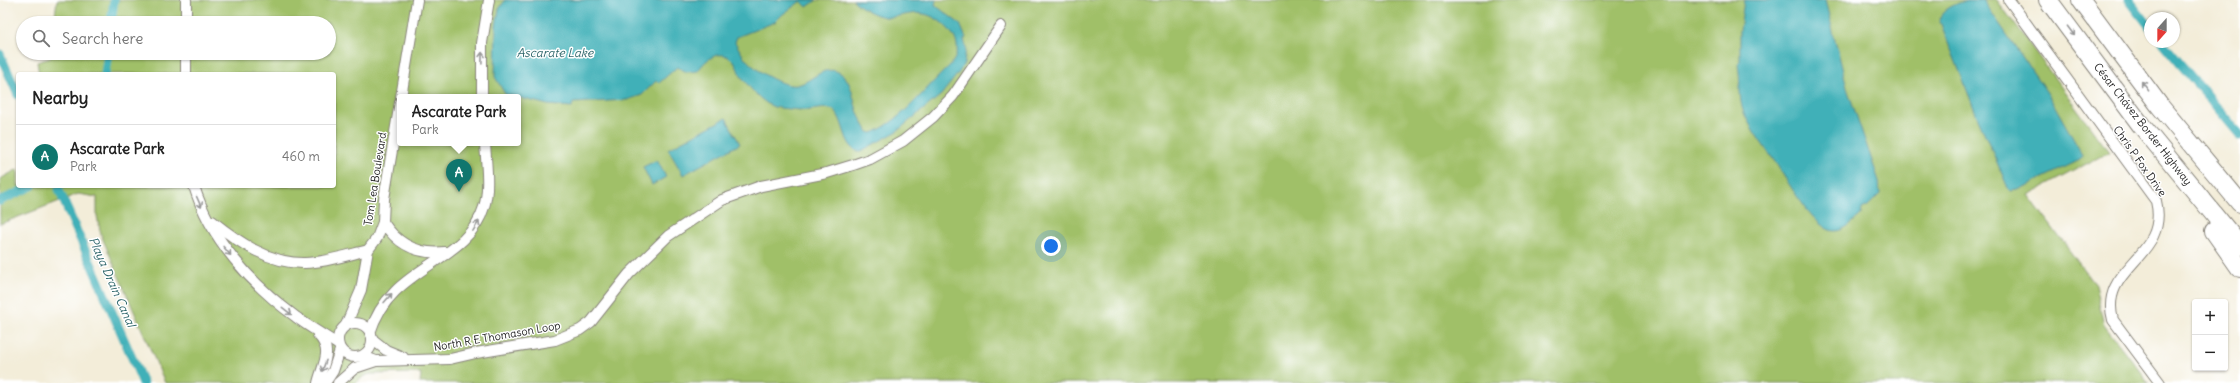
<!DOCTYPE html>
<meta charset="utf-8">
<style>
body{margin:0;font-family:Delius,sans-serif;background:#f6f6f6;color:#222}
.controls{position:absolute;right:12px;bottom:12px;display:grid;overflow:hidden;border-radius:4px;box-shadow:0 1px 3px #0004}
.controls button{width:36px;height:36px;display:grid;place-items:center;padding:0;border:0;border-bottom:1px solid #e0e0e0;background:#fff;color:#222;font:20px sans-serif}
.compass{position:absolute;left:2144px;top:12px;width:36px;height:36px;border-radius:50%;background:#fff;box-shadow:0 1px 3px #0004;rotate:201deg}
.you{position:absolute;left:1051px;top:246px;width:14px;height:14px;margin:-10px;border:3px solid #fff;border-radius:50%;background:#1a73e8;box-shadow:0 0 0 6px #1a73e833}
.badge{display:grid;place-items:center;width:26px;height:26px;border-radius:50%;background:#0f766e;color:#fff;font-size:13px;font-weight:700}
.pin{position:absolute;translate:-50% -33px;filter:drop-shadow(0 1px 2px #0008)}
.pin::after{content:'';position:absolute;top:21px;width:14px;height:12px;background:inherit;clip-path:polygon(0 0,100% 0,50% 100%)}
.popup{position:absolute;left:397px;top:94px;width:124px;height:52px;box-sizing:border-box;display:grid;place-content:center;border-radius:4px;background:#fff;filter:drop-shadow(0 1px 3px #0005);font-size:13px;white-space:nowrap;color:#767676}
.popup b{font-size:15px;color:#222}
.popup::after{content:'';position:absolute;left:50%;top:100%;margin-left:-8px;border:8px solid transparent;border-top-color:#fff}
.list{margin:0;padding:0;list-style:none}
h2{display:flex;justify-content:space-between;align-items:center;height:52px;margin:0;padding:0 16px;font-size:17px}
h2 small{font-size:13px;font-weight:400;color:#767676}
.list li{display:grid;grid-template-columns:26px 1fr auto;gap:12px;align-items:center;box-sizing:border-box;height:64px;padding:0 16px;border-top:1px solid #e0e0e0}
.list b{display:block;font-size:15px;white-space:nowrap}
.list p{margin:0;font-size:13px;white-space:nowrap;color:#767676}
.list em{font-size:13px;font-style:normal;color:#767676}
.icon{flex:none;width:22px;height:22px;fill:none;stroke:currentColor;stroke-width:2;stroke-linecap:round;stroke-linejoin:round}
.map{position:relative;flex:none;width:2240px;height:383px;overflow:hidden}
.search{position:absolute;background:#fff;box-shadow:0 1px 3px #0004;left:16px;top:16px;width:320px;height:44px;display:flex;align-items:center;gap:10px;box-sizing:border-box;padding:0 14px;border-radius:22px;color:#767676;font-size:15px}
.panel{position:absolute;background:#fff;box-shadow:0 1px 3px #0004;left:16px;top:72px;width:320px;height:116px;border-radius:4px}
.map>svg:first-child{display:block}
.green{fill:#a0c068;stroke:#5e6e42;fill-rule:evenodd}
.water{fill:#3fb0b8;stroke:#2e666a}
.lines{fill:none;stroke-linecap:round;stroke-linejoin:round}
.canal{stroke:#3fb0b8;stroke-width:9}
.street-casing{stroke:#88847a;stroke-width:12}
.highway-casing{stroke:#88847a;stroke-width:20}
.street{stroke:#fff;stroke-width:10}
.highway{stroke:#fff;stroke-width:18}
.oneway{stroke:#999}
.labels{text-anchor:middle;stroke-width:3;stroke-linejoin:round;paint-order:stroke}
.street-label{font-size:11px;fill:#1c1c1c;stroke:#fff}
.water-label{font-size:12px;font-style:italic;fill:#2e666a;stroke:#fff}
</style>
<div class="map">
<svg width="2240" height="383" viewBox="0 0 2240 383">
<rect width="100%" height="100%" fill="#fff"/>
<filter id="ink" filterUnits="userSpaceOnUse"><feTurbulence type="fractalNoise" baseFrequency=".025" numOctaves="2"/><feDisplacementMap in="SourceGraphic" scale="8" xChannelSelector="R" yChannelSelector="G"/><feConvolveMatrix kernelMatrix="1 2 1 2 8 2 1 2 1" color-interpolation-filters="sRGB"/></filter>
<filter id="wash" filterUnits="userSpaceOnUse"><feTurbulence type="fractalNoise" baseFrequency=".012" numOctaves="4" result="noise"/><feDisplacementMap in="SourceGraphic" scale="16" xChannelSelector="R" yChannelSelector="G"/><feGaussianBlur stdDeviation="0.9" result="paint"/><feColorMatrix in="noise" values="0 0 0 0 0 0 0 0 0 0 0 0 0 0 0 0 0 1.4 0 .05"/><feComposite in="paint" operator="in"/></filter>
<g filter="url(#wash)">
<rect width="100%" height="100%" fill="#f3edd9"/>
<path class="green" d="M57,0H1997L2109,152L2028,195L2095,285L2104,325L2149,383H420L421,373L370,374L364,376L356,383H165L101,235L97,216V197L78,194L0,224V179L18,169V186H334V74H39L37,62L50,58L51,53H329V23H54ZM400,97H518V143H400Z"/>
<g class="water">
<path d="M505,0H817L807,7L801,1L783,14L775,22L737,37L735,42C738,47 741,53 745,58C753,69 783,88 797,85C813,82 826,60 844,76C852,84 853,99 857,110C859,117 864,125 868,132L872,133C899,122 921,94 941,74C946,69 954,63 956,55C963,38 940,17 924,14C912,11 894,19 885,17C874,15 861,8 853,0H936L935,5L960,24L966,38L964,39L966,48L964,63L960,71L941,95L896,132L861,151H857C843,144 845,121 834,110C825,107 820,109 810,110C807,111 777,108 774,107C761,102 749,87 741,76C738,72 738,67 734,62C722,47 706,58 698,71L687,72L677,67L659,83L656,81L642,95L627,100L573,103L572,107L548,105L505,94L495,77L496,25L499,9Z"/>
<path d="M1744,0H1825L1848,91L1879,181L1880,194L1868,206L1862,209L1861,215C1854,221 1844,231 1835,231C1816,232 1785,177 1775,162C1764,146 1752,131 1744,113C1738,99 1741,80 1738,65L1740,61V31Z"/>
<path d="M1968,0H1983L2048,94L2083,156L2080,160L2018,190L2010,191L2008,188L1977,116L1939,19C1943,8 1958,3 1968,0Z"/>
<polygon points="726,118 740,144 683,175 668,149"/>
<polygon points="657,160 666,177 652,185 643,167"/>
</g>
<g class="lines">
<g class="canal">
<polyline points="2129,0 2150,27"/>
<polyline points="111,23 114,0"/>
<polyline points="2162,42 2240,135"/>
<polyline points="0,54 18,95"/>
<polyline points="105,74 108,53"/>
<polyline points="59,190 143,383"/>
<polyline points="0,201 32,186"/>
</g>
</g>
</g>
<g filter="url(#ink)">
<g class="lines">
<defs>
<g id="street">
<path d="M2009,0L2156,201C2170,258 2098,266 2113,320L2160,383"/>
<polyline points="186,23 186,0"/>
<polyline points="186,74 186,53"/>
<polyline points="401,97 417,0"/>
<polyline points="482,97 482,43 489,0"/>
<path d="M194,186C210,239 252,285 296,317C309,327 324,335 337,344"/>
<path d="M212,221C238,242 270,264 305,263C327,262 348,255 368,250"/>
<path d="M383,222C397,244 418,255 445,252"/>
<circle cx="355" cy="340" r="17"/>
<polyline points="346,325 361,290 368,250 377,238 383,222 384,199 400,102"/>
<path d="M370,333C390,265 467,264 484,207C490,188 486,163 485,143"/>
<polyline points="372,339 386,350 403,357"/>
<polyline points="363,356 376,361 450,359 476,353 555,340 580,330 591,322 629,274 668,236 722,200 761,186 827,173 853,165 870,159 903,141 933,117 953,96 1001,26"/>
<path d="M318,383C322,365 334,351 318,335"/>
<polyline points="325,383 333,371 340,350"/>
<polyline points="338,383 355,368 376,361"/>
</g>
<g id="highway">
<polyline points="2048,0 2141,125 2240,246"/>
<polyline points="2081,0 2159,105 2240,203"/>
<polyline points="2214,231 2240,268"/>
</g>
</defs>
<use href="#street" class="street-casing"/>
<use href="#highway" class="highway-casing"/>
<use href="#street" class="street"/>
<use href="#highway" class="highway"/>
</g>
<defs><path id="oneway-shaft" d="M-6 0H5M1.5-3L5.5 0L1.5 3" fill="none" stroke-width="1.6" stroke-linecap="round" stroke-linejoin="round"/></defs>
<g class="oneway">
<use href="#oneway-shaft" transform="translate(2071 31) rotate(53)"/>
<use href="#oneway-shaft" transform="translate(482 58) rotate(-89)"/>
<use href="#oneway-shaft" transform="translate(2145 86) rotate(-127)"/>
<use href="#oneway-shaft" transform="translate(199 202) rotate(66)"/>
<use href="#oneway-shaft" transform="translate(476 226) rotate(-58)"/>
<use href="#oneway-shaft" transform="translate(227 251) rotate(50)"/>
<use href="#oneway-shaft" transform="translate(388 298) rotate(-49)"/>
<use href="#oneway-shaft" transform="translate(287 311) rotate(38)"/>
<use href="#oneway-shaft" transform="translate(324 366) rotate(110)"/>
</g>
</g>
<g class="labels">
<g class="street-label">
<text transform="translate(2143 124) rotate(52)" y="4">César Chávez Border Highway</text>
<text transform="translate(2140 161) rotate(55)" y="4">Chris P Fox Drive</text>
<text transform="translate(375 179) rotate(-81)" y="4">Tom Lea Boulevard</text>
<text transform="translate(497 336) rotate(-10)" y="4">North R E Thomason Loop</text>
</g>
<g class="water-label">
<text x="555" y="57">Ascarate Lake</text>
<text transform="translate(112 282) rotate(66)" y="4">Playa Drain Canal</text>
</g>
</g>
</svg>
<div class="controls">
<button>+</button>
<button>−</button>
</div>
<svg class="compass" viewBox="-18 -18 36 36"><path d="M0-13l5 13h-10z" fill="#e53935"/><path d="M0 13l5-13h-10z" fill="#767676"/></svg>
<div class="you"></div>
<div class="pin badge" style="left:459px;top:192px">A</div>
<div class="popup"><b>Ascarate Park</b>Park</div>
<div class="search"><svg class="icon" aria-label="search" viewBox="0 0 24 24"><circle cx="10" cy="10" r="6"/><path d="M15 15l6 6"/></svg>Search here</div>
<section class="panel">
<h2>Nearby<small></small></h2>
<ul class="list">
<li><span class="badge">A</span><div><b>Ascarate Park</b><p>Park</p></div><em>460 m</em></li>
</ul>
</section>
</div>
